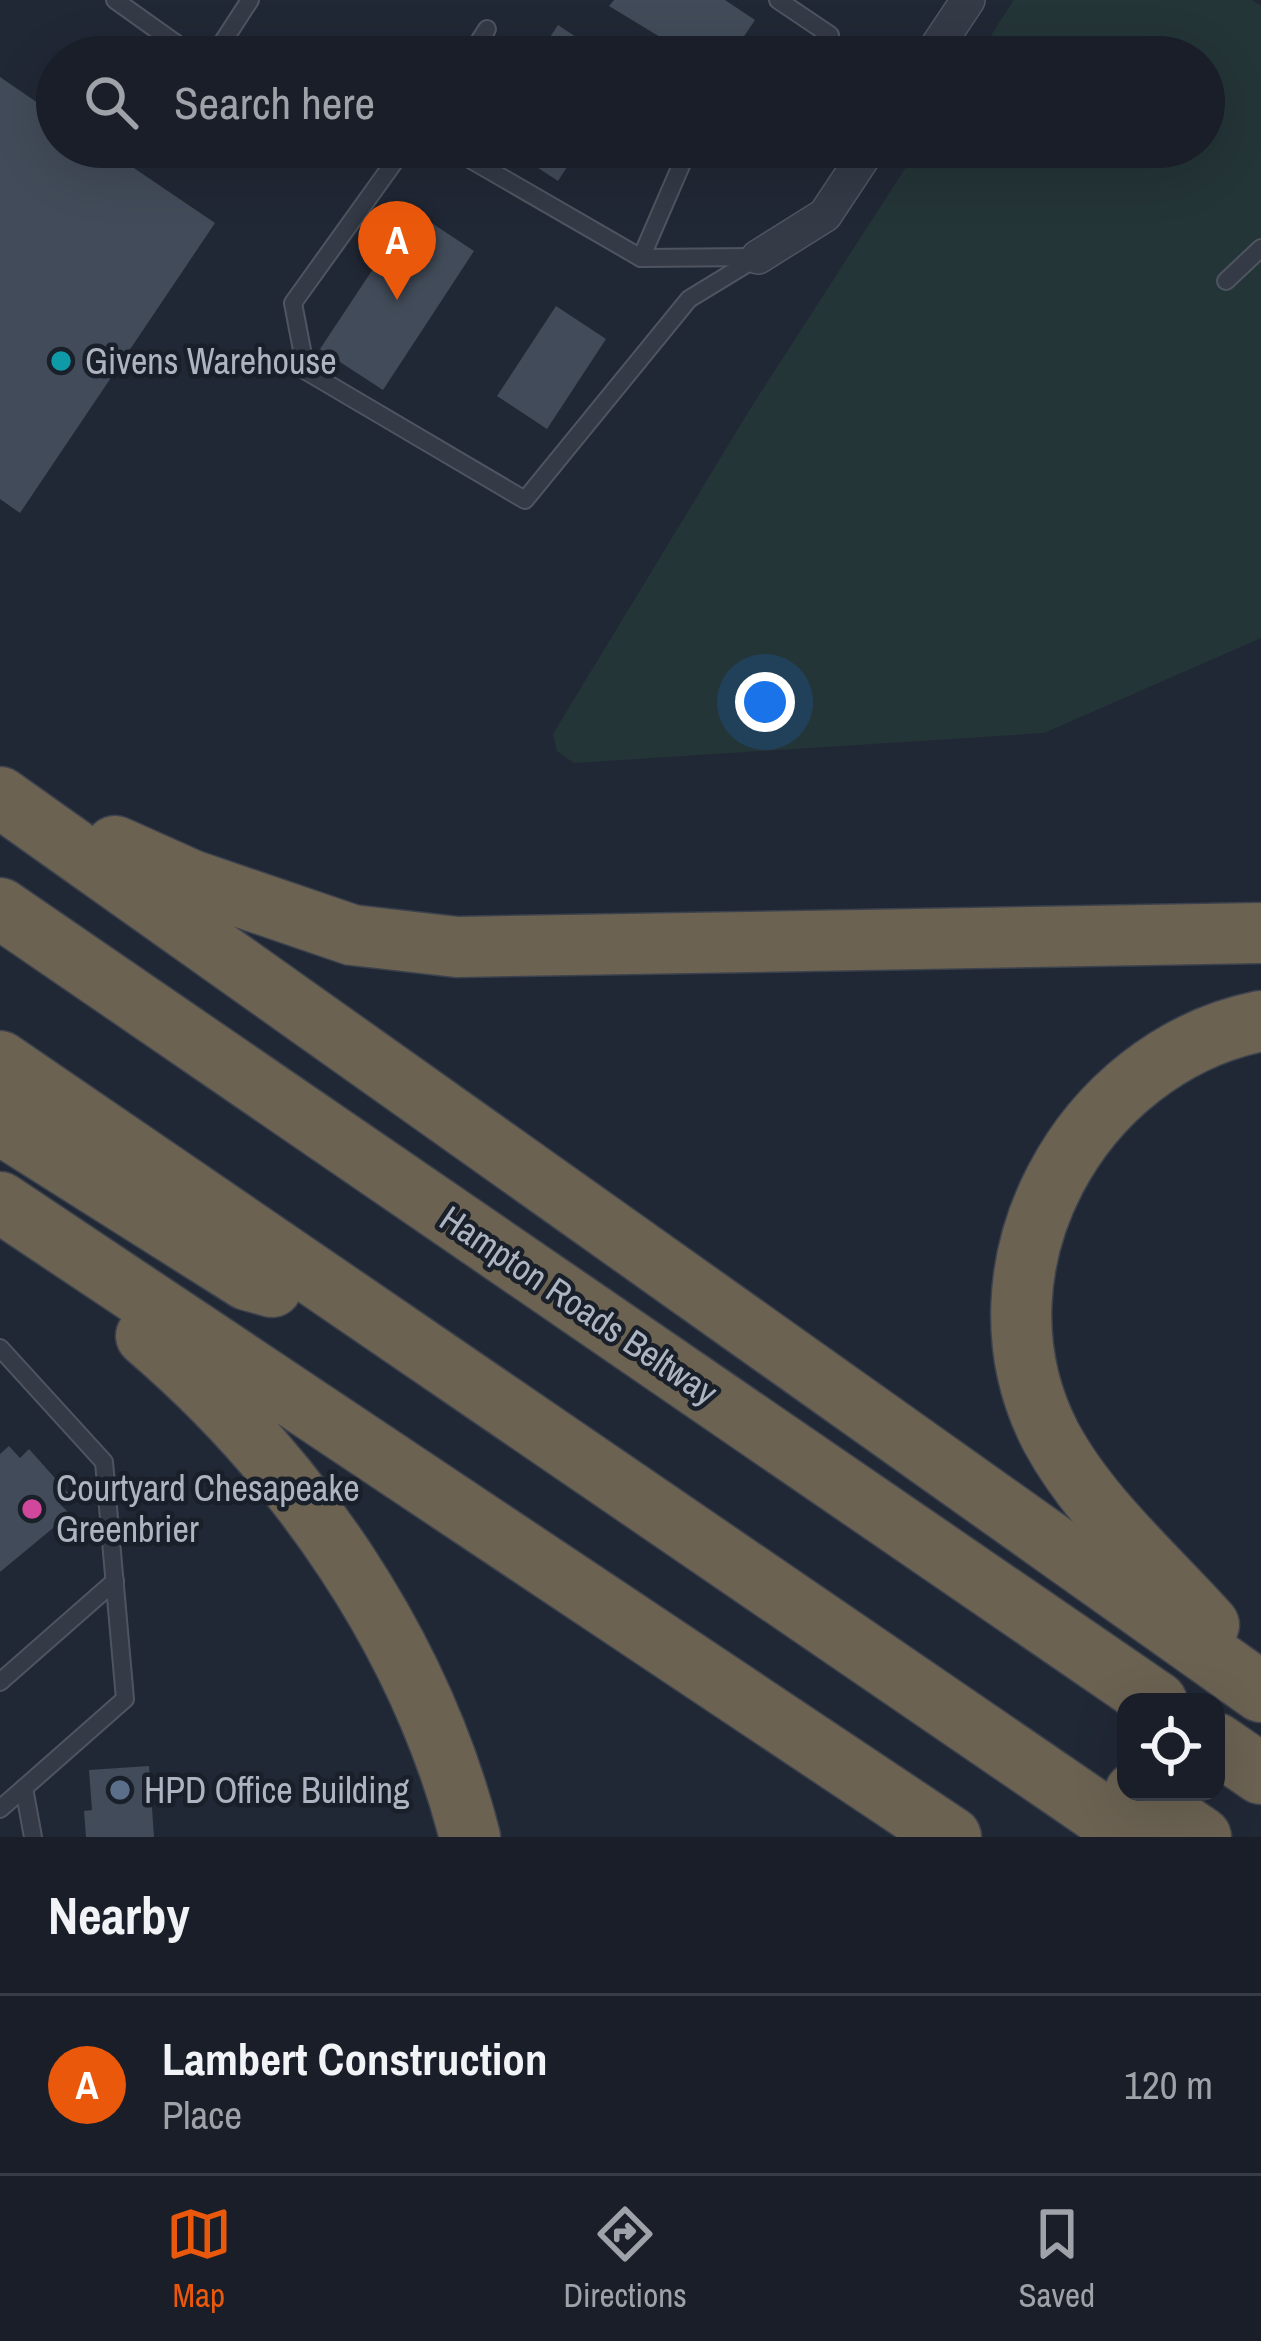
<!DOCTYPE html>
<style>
body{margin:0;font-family:"Archivo Narrow",sans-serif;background:#262b34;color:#f1f3f6}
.controls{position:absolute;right:36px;bottom:36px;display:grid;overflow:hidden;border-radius:24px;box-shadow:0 12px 48px #0002}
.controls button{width:108px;height:108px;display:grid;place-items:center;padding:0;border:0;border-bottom:3px solid #373c45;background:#191e28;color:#f1f3f6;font:60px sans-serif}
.you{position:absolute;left:765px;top:702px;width:42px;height:42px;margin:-30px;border:9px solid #fff;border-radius:50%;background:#1a73e8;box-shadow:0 0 0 18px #1a73e833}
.badge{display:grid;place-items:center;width:78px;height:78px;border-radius:50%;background:#ea580c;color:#fff;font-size:39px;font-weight:700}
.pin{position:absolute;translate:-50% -99px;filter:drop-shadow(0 3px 6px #0008)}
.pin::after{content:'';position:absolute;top:63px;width:42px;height:36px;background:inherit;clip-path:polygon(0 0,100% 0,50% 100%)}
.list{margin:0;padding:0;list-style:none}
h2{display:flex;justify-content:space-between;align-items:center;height:156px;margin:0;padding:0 48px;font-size:51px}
h2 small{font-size:39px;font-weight:400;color:#9fa2a8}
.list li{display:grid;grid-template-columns:78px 1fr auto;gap:36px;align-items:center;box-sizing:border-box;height:180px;padding:0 48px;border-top:3px solid #373c45}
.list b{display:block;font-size:45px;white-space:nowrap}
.list p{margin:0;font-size:39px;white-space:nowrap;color:#9fa2a8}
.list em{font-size:39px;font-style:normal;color:#9fa2a8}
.icon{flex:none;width:66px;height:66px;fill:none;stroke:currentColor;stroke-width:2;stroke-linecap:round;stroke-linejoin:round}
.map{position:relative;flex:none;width:1261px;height:1837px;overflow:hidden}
.search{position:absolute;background:#191e28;box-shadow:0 12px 48px #0002;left:36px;right:36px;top:36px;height:132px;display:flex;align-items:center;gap:30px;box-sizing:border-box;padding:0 42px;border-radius:66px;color:#9fa2a8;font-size:45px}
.sheet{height:336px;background:#191e28}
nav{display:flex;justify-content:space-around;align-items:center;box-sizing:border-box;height:168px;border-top:3px solid #373c45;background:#191e28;font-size:33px;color:#9fa2a8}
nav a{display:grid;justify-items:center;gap:6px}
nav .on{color:#ea580c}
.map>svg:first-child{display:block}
.green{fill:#243537}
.building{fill:#424b59}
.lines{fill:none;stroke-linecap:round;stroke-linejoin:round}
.lane-casing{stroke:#4f5560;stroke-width:20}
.street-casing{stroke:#4f5560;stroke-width:36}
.highway-casing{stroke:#3c424d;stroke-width:63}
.lane{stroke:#343a46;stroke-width:16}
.street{stroke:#343a46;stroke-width:33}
.highway{stroke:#6b6252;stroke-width:60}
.culture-dot{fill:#0f9aa8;stroke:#1a202a;stroke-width:4.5}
.hotel-dot{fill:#d1479c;stroke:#1a202a;stroke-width:4.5}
.service-dot{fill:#5c6f8a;stroke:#1a202a;stroke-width:4.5}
.labels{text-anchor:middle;stroke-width:9;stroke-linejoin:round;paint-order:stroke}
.poi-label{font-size:36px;fill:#aeb5c2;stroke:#1a202a;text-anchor:start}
.street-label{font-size:36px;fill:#aeb5c2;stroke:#1a202a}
</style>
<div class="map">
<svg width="1261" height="1837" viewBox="0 0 1261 1837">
<rect width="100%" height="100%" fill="#212835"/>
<polygon class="green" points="1014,0 1252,0 1261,6 1261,638 1044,733 574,763 557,751 553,734 752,406 919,147 1204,147 1204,57 977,57"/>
<g class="building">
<polygon points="614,0 725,0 755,20 730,57 693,57 609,6"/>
<polygon points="558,25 606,57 537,57"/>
<polygon points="0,77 57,116 57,147 103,147 215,223 20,513 0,499"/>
<polygon points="506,147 580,147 558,181"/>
<polygon points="412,210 474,251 383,390 320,349"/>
<polygon points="556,306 606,339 547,429 497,396"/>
<polygon points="9,1446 20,1458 29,1449 70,1495 60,1504 70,1514 0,1572 0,1454"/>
<polygon points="149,1766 154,1837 86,1837 84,1811 92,1810 89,1770"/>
</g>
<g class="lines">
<defs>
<g id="lane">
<polyline points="115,0 195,57"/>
<polyline points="778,0 830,35"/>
<polyline points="213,57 250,0"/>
<polyline points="469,57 487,29"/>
<polyline points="405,147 293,303 306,371 525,500 689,299 758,257"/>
<polyline points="449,147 641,258 757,257"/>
<polyline points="641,258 689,147"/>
<polyline points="1226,281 1261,248"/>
<polyline points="0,1348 104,1462 125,1699 24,1788 33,1837"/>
<polyline points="0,1682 115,1581"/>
<polyline points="0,1809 24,1788"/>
</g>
<g id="street">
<polyline points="930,57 968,0"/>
<polyline points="758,257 825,215 870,147"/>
</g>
<g id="highway">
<polyline points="0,797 1261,1692"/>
<polyline points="115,846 191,880 352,935 457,947 1261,933"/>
<polyline points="0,908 1157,1702"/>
<polyline points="0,1061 1134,1837"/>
<polyline points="0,1124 247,1280 272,1287"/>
<polyline points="0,1202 951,1837"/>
<path d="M146,1336C298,1466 420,1642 470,1837"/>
<path d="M1209,1625C1156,1566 1089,1508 1051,1437C963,1268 1081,1057 1261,1021"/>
<polyline points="1216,1743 1261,1774"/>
<polyline points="1135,1792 1201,1837"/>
</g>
</defs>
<use href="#lane" class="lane-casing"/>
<use href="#street" class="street-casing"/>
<use href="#highway" class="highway-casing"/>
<use href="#lane" class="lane"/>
<use href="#street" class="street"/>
<use href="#highway" class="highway"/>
</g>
<circle class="culture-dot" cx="61" cy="361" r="12"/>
<circle class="hotel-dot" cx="32" cy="1509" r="12"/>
<circle class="service-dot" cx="120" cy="1790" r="12"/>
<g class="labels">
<g class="poi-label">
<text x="85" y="374">Givens Warehouse</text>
<text x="56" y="1501">Courtyard Chesapeake<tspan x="56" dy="41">Greenbrier</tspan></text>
<text x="144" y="1803">HPD Office Building</text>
</g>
<g class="street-label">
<text transform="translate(579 1305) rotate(34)" y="13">Hampton Roads Beltway</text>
</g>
</g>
</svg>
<div class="controls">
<button><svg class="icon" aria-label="locate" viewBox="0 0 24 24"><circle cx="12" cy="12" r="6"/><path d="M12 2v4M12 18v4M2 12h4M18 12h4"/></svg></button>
</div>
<div class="you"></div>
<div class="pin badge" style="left:397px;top:300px">A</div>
<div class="search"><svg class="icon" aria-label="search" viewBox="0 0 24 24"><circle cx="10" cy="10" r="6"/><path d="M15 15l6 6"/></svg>Search here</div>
</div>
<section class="sheet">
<h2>Nearby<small></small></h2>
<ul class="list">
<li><span class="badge">A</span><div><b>Lambert Construction</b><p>Place</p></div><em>120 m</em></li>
</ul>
</section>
<nav>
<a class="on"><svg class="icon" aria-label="map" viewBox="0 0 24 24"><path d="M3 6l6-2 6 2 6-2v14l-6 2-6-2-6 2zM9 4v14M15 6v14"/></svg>Map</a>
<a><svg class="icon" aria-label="directions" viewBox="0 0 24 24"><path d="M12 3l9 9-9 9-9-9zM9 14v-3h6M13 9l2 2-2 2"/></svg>Directions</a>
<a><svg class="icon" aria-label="saved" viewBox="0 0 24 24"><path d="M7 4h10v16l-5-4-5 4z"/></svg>Saved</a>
</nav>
